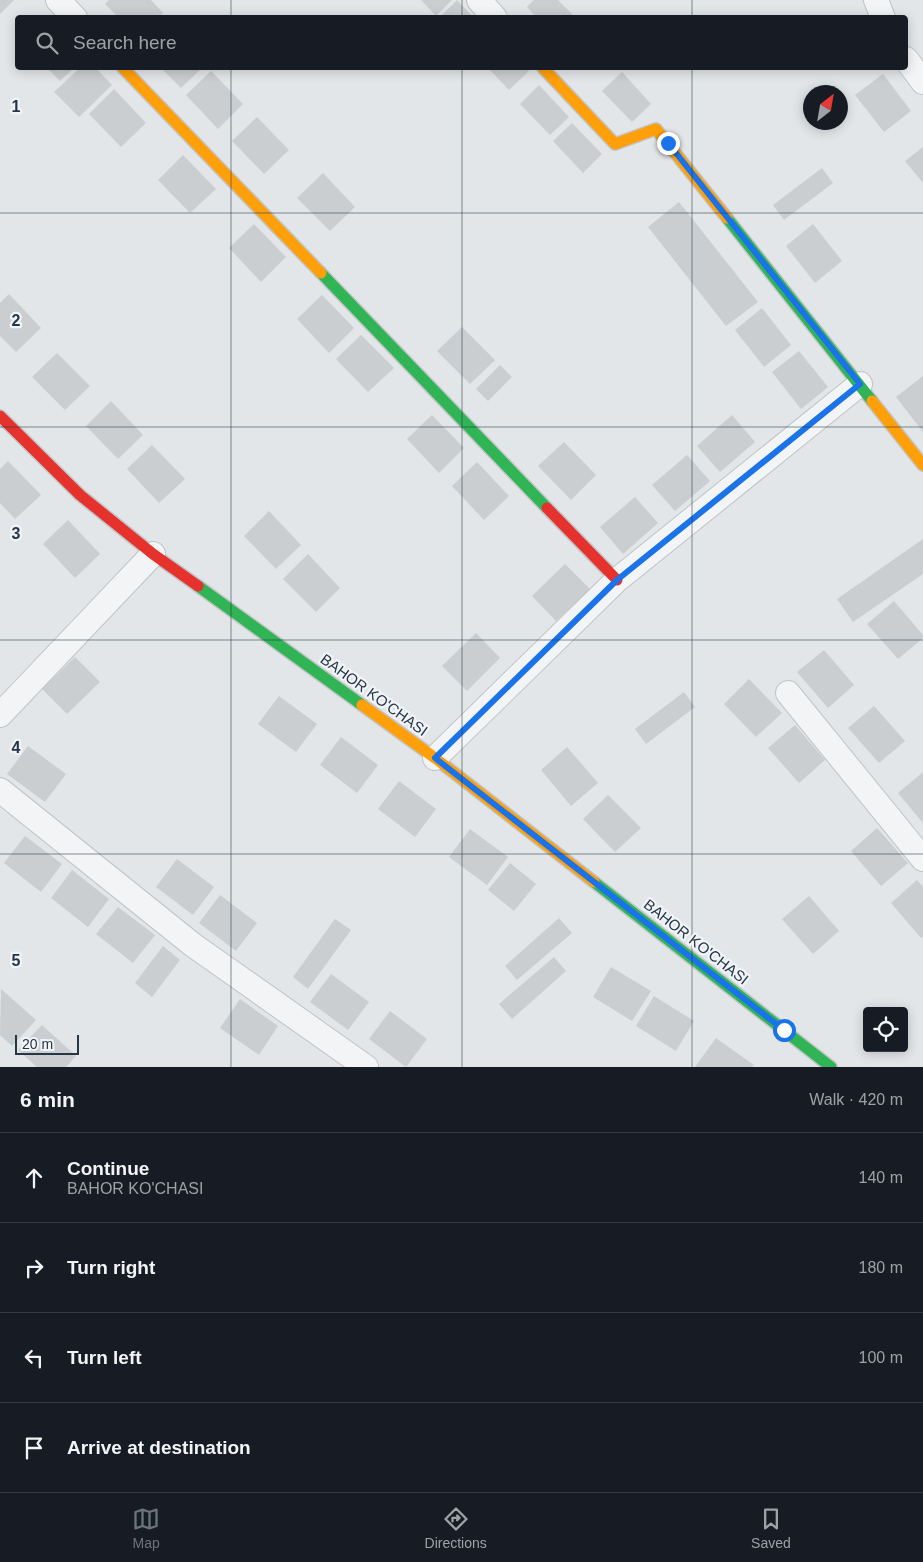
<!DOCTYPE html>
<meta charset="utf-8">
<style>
body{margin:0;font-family:Arial,sans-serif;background:#242831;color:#f1f3f6}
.controls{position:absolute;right:15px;bottom:15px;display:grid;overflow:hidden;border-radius:5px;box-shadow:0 2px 12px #0003}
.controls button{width:45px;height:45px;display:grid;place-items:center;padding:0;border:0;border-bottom:1px solid #363941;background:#171b24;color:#f1f3f6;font:25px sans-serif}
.compass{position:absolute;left:803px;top:85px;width:45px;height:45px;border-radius:50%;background:#171b24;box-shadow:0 2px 12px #0003;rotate:31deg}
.scale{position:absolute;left:15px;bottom:12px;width:64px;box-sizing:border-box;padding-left:5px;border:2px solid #273644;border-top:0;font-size:14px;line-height:18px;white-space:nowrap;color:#273644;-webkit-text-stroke:4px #f0f4f8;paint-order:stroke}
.stop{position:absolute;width:15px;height:15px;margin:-11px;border:4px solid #1a73e8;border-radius:50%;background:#fff}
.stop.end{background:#1a73e8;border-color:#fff;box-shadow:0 1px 5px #0008}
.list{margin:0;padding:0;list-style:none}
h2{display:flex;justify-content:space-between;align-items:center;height:65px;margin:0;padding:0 20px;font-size:21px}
h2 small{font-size:16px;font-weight:400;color:#9ea1a6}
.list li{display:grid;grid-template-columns:32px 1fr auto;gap:15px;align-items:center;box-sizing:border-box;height:90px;padding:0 20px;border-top:1px solid #363941}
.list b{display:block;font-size:19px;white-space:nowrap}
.list p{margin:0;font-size:16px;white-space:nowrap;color:#9ea1a6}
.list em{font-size:16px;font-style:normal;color:#9ea1a6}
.icon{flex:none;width:28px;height:28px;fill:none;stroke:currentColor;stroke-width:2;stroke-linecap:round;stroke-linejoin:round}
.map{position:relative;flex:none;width:923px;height:1067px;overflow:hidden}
.search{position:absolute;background:#171b24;box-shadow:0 2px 12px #0003;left:15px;right:15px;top:15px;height:55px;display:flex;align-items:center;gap:12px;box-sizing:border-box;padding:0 18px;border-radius:5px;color:#9ea1a6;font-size:19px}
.sheet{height:425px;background:#171b24}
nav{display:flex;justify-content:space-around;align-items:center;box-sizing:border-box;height:70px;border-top:1px solid #363941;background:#171b24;font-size:14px;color:#9ea1a6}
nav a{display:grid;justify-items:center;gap:2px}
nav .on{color:#69747d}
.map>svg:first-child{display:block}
.building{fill:#cbced1}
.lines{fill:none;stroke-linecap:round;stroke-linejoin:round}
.street-casing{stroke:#c1c4c6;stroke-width:26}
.fast-casing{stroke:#c1c4c6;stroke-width:14}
.slow-casing{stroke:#c1c4c6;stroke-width:14}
.jam-casing{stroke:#c1c4c6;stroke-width:14}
.street{stroke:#f2f4f5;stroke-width:24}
.fast{stroke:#30b455;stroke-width:11}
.slow{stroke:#ff9f0a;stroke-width:11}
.jam{stroke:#e5322d;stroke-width:11}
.route{stroke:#1a73e8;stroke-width:6}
.grid{fill:none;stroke:#273644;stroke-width:1;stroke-opacity:0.55}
.labels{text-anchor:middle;stroke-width:4.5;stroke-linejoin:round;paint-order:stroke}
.street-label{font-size:15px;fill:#273644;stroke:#f0f4f8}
.grid-label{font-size:16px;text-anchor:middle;font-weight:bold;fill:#273644;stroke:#f0f4f8;stroke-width:4.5;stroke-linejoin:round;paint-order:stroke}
</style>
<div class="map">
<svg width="923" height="1067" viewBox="0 0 923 1067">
<rect width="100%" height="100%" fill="#e3e6e8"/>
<g class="building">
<polygon points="0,0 14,0 0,14"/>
<polygon points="109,0 151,0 163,13 158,18 119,18 105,4"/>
<polygon points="421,0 452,0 436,16"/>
<polygon points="457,0 474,18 439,18"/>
<polygon points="534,0 558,0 576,18 537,18 527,7"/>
<polygon points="47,68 74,68 60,81"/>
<polygon points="80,68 96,68 112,85 79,117 54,92"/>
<polygon points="161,68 202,68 181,88"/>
<polygon points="488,68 525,68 529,71 509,90"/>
<polygon points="211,71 243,104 218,129 186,95"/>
<polygon points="622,72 651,104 632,122 602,91"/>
<polygon points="883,74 911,111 884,132 855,95"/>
<polygon points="539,85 569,117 550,135 520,104"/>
<polygon points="114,89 146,123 121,147 89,114"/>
<polygon points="257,117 289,150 264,174 232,141"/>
<polygon points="572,123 602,154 583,173 553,141"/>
<polygon points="923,147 923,183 905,161"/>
<polygon points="183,155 216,189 190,213 158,180"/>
<polygon points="822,168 833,183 784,220 773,205"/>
<polygon points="323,173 355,207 330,231 297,198"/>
<polygon points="679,202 758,302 726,326 648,227"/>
<polygon points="254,224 286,257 261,282 229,248"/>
<polygon points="813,224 842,261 815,283 786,246"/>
<polygon points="9,294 41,328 16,352 0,336 0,303"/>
<polygon points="322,295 354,328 329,353 297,319"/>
<polygon points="762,308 791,345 764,367 735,330"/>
<polygon points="462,327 495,360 470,384 437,351"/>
<polygon points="361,335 394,368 368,392 336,359"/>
<polygon points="799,351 828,387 801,409 772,372"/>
<polygon points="57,353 90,386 65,410 32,377"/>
<polygon points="500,365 512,377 488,401 476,389"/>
<polygon points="923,376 923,432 896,397"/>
<polygon points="111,401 143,435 118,459 86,426"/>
<polygon points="432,415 464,448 439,473 407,439"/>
<polygon points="732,415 755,442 720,472 697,446"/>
<polygon points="564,442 596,475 571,500 538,466"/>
<polygon points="152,445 185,479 159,503 127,469"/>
<polygon points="687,455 710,481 675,511 652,485"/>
<polygon points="8,461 41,495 15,519 0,503 0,469"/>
<polygon points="477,462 509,496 484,520 452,486"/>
<polygon points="635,497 658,523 623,554 600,527"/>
<polygon points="269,511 301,545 276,569 244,536"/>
<polygon points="68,520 100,554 75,578 43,544"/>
<polygon points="923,539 923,574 853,622 837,599"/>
<polygon points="308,554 340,588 316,612 283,579"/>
<polygon points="565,564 590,589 556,621 532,596"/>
<polygon points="894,601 923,635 923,638 898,659 867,624"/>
<polygon points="476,633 500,658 467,691 442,666"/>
<polygon points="824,650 854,685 828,708 797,672"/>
<polygon points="75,657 100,682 67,714 42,689"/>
<polygon points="749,679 782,713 756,737 724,704"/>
<polygon points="684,692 695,707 646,744 635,729"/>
<polygon points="279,696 317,724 296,752 258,724"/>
<polygon points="874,706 905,741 879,763 848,728"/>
<polygon points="795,725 825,760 799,783 768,748"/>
<polygon points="341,737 378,765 357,793 320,765"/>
<polygon points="28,746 66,774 45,802 7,774"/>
<polygon points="567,747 598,783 571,806 541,770"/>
<polygon points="923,772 923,823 898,793"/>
<polygon points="399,781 436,809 415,837 378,809"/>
<polygon points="608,795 641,828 615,852 583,819"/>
<polygon points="877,828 908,863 881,886 851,851"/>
<polygon points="470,829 508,857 487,885 449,857"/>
<polygon points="25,836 62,864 41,892 4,863"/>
<polygon points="177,859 214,887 193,915 156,887"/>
<polygon points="510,863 536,884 514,911 488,890"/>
<polygon points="72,870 109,899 88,927 51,898"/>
<polygon points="917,880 923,887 923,937 921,938 891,903"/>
<polygon points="220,895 257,923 236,951 199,923"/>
<polygon points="809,896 839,931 813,954 782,919"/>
<polygon points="118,907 155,935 133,963 96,934"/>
<polygon points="559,918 572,933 517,980 505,966"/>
<polygon points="335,919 351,930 308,989 293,977"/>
<polygon points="163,946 180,960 152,997 135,983"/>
<polygon points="554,957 566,971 512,1019 499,1004"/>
<polygon points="611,967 651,991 632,1021 593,997"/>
<polygon points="331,974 369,1002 348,1030 310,1002"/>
<polygon points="1,989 36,1020 12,1046 0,1035"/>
<polygon points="654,996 694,1021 676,1051 636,1026"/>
<polygon points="240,999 278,1026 259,1055 220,1028"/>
<polygon points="390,1011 427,1039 406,1067 369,1039"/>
<polygon points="42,1025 76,1056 66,1067 37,1067 18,1050"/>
<polygon points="716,1038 754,1065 752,1067 695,1067"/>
</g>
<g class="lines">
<defs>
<g id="street">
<polyline points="58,0 75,18"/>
<polyline points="479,0 495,18"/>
<polyline points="876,0 883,18"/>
<polyline points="906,59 923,82"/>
<polyline points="788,693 923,859"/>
<polyline points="0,715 153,554"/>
<polyline points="435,758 617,580 860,384"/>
<polyline points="0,790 193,945 366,1067"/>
</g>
<g id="fast">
<polyline points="727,218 872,401"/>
<polyline points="321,273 547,508"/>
<polyline points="198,586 362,705"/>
<polyline points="594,882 831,1067"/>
</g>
<g id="slow">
<polyline points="123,68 321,273"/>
<polyline points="543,68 615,144 656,129 727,218"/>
<polyline points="872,401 923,465"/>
<polyline points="362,705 435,758 594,882"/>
</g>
<g id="jam">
<polyline points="0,416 80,495 153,554 198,586"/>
<polyline points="547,508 617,580"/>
</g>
</defs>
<use href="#street" class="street-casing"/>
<use href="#fast" class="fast-casing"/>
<use href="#slow" class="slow-casing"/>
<use href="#jam" class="jam-casing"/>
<use href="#street" class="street"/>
<use href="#fast" class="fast"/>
<use href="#slow" class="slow"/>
<use href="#jam" class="jam"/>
</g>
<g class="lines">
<polyline class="route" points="668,143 860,384 617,580 435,758 784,1030"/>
</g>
<path class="grid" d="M231,0V18M462,0V18M692,0V18M231,68V1067M462,68V1067M692,68V1067M0,213H923M0,427H923M0,640H923M0,854H923"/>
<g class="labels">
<g class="street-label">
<text transform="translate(374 695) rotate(36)" y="5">BAHOR KO'CHASI</text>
<text transform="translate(696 942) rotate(38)" y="5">BAHOR KO'CHASI</text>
</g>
</g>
<g class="grid-label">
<text x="16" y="112">1</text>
<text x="16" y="326">2</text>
<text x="16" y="539">3</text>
<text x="16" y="753">4</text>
<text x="16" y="966">5</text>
</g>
</svg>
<div class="controls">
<button><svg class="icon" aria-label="locate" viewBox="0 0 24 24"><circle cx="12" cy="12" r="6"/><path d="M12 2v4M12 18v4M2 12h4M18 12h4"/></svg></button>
</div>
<svg class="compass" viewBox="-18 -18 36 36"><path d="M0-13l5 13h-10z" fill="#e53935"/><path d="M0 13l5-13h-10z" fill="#9ea1a6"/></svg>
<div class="scale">20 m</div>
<div class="stop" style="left:784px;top:1030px"></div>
<div class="stop end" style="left:668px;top:143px"></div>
<div class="search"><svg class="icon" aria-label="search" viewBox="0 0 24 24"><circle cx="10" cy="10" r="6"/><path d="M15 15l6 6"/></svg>Search here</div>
</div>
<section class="sheet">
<h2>6 min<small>Walk · 420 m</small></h2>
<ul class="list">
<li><svg class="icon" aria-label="ahead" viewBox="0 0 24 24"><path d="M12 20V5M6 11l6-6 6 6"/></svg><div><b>Continue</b><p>BAHOR KO'CHASI</p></div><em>140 m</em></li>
<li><svg class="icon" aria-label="right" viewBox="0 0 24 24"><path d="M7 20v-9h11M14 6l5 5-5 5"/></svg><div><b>Turn right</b></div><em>180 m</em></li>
<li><svg class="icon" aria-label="left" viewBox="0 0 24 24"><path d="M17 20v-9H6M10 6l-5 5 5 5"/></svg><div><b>Turn left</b></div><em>100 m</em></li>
<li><svg class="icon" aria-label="arrive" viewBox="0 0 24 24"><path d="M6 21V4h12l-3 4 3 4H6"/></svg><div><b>Arrive at destination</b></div></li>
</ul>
</section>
<nav>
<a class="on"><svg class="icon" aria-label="map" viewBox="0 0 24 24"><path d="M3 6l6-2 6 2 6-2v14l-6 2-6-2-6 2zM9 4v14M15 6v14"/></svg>Map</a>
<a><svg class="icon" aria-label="directions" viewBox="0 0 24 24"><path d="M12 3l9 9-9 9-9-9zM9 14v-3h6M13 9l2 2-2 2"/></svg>Directions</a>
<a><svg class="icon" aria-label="saved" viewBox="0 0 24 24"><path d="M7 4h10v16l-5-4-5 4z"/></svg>Saved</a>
</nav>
